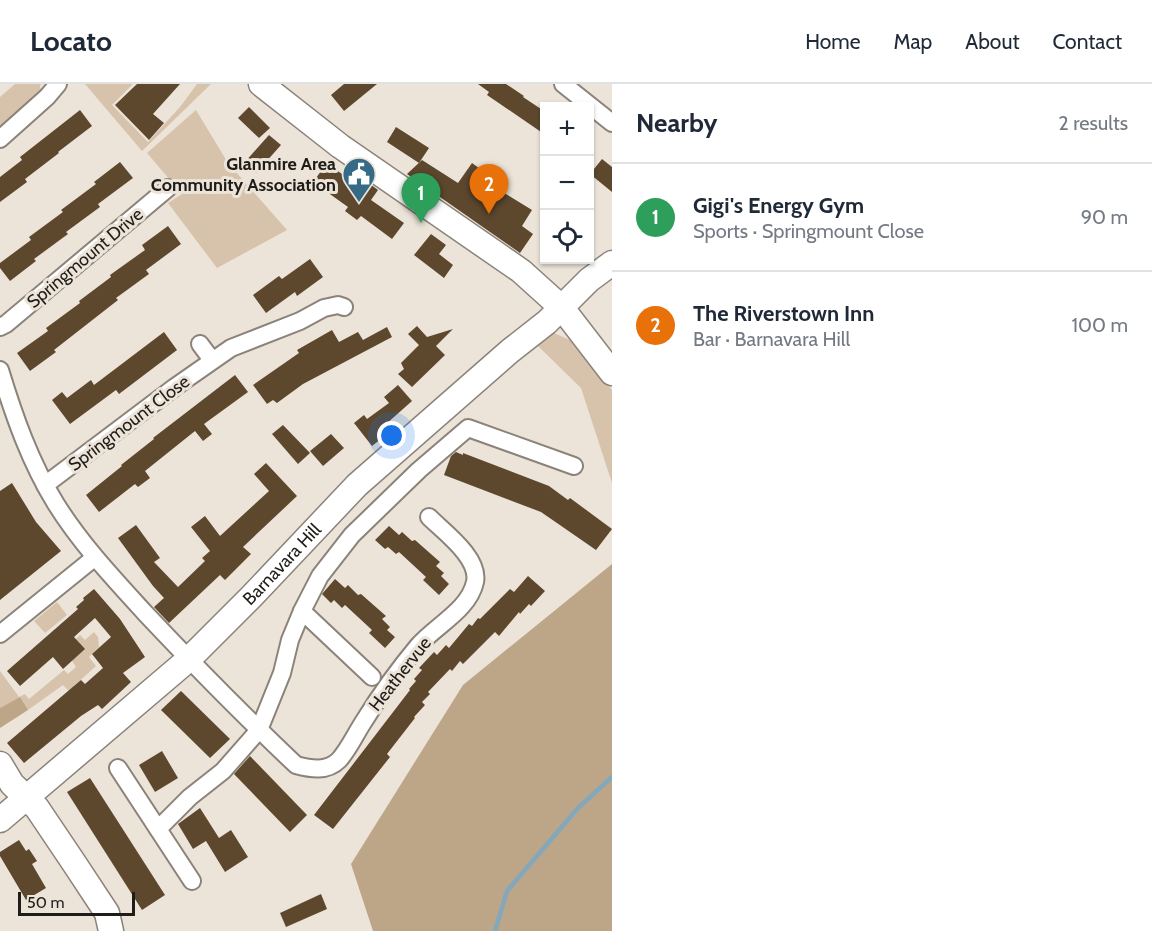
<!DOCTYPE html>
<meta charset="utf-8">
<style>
body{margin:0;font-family:Cabin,sans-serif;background:#f6f6f7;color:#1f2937}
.controls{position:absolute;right:18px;top:18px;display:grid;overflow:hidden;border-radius:0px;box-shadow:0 2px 4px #0004}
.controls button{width:54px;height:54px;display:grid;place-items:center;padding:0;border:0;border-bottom:2px solid #e0e1e3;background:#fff;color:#1f2937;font:30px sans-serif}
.scale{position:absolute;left:18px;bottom:15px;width:117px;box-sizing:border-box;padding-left:6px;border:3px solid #201d19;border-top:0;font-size:16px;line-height:21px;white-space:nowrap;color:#201d19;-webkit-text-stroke:4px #ece4d9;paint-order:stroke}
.you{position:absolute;left:392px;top:352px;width:21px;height:21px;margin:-15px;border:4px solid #fff;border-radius:50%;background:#1a73e8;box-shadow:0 0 0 9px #1a73e833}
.badge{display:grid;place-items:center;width:39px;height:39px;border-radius:50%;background:#111827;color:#fff;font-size:20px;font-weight:700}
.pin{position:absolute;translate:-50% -50px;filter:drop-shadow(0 2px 3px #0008)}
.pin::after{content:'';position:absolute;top:32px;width:21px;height:18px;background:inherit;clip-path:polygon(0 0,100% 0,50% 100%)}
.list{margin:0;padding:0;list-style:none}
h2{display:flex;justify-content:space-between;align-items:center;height:78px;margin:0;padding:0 24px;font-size:26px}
h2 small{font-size:20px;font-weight:400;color:#747a83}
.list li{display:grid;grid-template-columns:39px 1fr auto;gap:18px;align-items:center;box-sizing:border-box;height:108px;padding:0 24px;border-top:2px solid #e0e1e3}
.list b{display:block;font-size:22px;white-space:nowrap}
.list p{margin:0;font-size:20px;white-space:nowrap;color:#747a83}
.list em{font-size:20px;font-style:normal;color:#747a83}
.icon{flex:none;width:33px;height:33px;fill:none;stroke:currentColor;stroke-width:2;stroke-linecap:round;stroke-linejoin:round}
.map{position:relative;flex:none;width:612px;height:847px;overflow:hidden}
header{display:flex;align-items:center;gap:36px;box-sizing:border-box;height:84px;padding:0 30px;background:#fff;border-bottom:2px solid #e0e1e3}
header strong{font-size:28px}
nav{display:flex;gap:33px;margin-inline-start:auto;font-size:21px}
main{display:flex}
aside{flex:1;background:#fff}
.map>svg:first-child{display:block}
.green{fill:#d7c3ab}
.forest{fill:#bda588}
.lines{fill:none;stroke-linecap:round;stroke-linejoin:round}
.stream{stroke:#83a7bb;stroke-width:4.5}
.building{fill:#5d482e}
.street-casing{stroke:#8b837a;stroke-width:20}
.secondary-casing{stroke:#8b837a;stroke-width:27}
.street{stroke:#fff;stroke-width:16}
.secondary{stroke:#fff;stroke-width:24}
.labels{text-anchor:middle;stroke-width:6;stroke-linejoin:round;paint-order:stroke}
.poi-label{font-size:18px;font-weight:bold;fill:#201d19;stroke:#ece4d9;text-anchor:end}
.street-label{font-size:18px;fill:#201d19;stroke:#ece4d9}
</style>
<header>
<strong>Locato</strong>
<nav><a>Home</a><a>Map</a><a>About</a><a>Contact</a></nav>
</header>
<main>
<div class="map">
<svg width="612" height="847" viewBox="0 0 612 847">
<rect width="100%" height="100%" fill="#ece4d9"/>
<g class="green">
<polygon points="15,0 41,0 40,2 41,8 0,45 0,13"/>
<polygon points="85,0 133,0 112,21 148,58 180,23 197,0 211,0 142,67"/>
<polygon points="196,26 228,79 287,146 217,184 168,119 182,110 147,69"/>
<polygon points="554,249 570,256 612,306 612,399 581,304 537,261"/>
<polygon points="57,518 67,531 45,549 34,537"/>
<polygon points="94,548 98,553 99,563 89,573 96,582 74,602 80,619 63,601 28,626 19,614 0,624 0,587 19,613 25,610 29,615 64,586 68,590 76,583 67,569 72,559 80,551 85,556"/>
</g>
<g class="forest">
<polygon points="612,480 612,847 373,847 351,780 463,601"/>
<polygon points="20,613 28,626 0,644 0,624"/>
</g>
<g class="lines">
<polyline class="stream" points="495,847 507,807 578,724 612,693"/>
</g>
<g class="building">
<polygon points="137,0 180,0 153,30 164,39 149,56 115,21"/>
<polygon points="344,0 377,0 344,27 331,11"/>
<polygon points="478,0 506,0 524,12 523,13 544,27 544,50 487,11 489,8"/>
<polygon points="249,23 270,44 259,54 238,34"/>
<polygon points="80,26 92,42 58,68 59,69 25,95 27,98 0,118 0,93 22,76 20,73"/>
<polygon points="396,43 429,64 419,79 387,58"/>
<polygon points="269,51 281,61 256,89 244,79"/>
<polygon points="602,75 612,83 612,108 590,90"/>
<polygon points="422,76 458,99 472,79 483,87 472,104 493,116 501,107 532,126 522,142 533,150 520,169 407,90"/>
<polygon points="120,78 133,94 98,120 100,123 66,148 68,150 34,175 36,177 10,197 0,184 0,179 31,156 29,153 63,128 61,126 96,100 94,98"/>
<polygon points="327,79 361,104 366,97 378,106 371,116 404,139 392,155 361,132 357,136 345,127 348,123 313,98"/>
<polygon points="168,142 181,160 146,186 149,190 116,214 118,216 54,266 56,268 30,287 17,269 48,247 46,244 80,219 79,217 111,193 110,191 145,166 142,161"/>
<polygon points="431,150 446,161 439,170 453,181 444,194 414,171"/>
<polygon points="310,175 323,193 297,212 295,208 266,229 253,211 279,192 282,195"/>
<polygon points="417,242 427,253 453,245 436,262 445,271 412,303 398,290 404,285 401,279 419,261 408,250"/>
<polygon points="387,243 392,253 303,300 277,319 273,316 267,320 253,301 299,269 297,266 332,246 339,258 358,248 363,256"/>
<polygon points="164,248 177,266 119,310 116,306 70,340 52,316 62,308 67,314 91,296 94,301"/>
<polygon points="235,291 248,308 204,340 212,350 203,357 195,347 145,387 150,394 138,403 135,400 99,428 86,411 122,382 121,381 154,355 153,354"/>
<polygon points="398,301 412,317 385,341 390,348 372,362 354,339 364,331 367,335 389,319 384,313"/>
<polygon points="283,341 310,369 298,380 272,350"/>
<polygon points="331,350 344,364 323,382 310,367"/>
<polygon points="456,368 463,371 463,369 549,402 568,416 570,414 612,445 596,466 541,428 444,391 451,372"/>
<polygon points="266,379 297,412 243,463 251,470 225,496 220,491 169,539 154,523 164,514 153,502 118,454 136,441 160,474 154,478 178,503 205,477 202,474 210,467 191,443 205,432 220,452 269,407 254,390"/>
<polygon points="12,399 36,438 61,467 0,516 0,407"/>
<polygon points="389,442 399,451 402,448 412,457 415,456 440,478 436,482 444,489 441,492 449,500 439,511 423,496 426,493 399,468 396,470 388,463 385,465 375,456"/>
<polygon points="528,492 545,507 531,522 529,520 520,530 519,528 499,552 495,548 463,580 460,577 452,587 450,585 428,608 430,610 422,618 425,621 414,633 415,634 387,670 390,673 333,745 314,731 410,606 409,605 416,597 414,595 422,586 419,584 434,568 437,571 446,561 449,564 469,540 472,542 478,534 480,535 510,505 514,508"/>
<polygon points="335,495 345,504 348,501 358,511 361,510 386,532 382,535 390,543 387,546 395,553 385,564 369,549 372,546 345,521 342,524 334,516 331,519 322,510"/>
<polygon points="94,505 120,535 145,573 123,589 131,598 102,625 98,621 81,632 24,679 7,659 81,596 85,600 103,584 92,570 111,553 95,534 74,553 85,565 63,585 53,573 20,602 7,587 78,525 76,523 84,516 83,514"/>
<polygon points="181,607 230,655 210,674 161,626"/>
<polygon points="162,667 178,694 155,708 139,681"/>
<polygon points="250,672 307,731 290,748 234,690"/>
<polygon points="90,694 165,811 142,826 67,708"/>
<polygon points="200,724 219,754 231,746 248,773 225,788 206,757 193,765 178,740"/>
<polygon points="19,756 26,767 29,765 37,777 32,780 46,804 26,816 0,772 0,768"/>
<polygon points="321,810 327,825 286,843 280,829"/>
</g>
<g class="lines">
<defs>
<g id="street">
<polyline points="563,0 612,39"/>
<polyline points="0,55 47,13 58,0"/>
<polyline points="0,243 6,240 168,104"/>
<polyline points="200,260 212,276"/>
<path d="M0,286C14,332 30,378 56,420C81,460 113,494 145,529C194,581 244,632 296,681C311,685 327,688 339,676C349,665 356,649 364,637C380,611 398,586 418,562C435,542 469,526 475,498C480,474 444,448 429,433"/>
<polyline points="45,401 175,303 231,264 300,237 324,224 338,221 344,223"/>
<polyline points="302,527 372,593"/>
<polyline points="0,550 94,474"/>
<polyline points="118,684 192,797"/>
<polyline points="158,745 190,713 223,687 259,646 282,589 290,556 302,527 320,492 352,451 419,386 468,344 574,382"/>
</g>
<g id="secondary">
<polyline points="261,0 340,62 521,187 562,224 612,289"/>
<polyline points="0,680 12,700 37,724 74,779 107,829 111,847"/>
<path id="s1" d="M0,736L189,575L252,512L357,401L510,267L547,238L589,196L612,179"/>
</g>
</defs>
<use href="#street" class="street-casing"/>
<use href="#secondary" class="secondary-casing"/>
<use href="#street" class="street"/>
<use href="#secondary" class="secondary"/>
</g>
<defs>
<symbol id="civic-pin" viewBox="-11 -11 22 30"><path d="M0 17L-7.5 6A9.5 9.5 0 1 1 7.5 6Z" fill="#356b86" stroke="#ece4d9"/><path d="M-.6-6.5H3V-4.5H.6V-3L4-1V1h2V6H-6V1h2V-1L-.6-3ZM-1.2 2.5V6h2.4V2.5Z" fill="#fff"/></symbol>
</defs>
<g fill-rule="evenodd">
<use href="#civic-pin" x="340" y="71" width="38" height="52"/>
</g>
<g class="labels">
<g class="poi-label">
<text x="336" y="86">Glanmire Area<tspan x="336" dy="21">Community Association</tspan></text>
</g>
<g class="street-label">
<text transform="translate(85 174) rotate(-40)" y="6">Springmount Drive</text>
<text transform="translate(129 339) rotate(-37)" y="6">Springmount Close</text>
<text dy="6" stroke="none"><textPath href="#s1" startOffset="381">Barnavara Hill</textPath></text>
<text transform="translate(400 590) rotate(-52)" y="6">Heathervue</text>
</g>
</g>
</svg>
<div class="controls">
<button>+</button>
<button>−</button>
<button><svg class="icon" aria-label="locate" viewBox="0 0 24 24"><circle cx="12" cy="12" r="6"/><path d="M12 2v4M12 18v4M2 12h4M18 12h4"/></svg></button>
</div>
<div class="scale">50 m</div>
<div class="you"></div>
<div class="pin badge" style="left:421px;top:139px;background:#2e9e5b">1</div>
<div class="pin badge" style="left:489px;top:130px;background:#e8710a">2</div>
</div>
<aside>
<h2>Nearby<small>2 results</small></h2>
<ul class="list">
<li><span class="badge" style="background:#2e9e5b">1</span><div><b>Gigi's Energy Gym</b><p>Sports · Springmount Close</p></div><em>90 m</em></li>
<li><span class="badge" style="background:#e8710a">2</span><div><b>The Riverstown Inn</b><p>Bar · Barnavara Hill</p></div><em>100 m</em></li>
</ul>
</aside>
</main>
